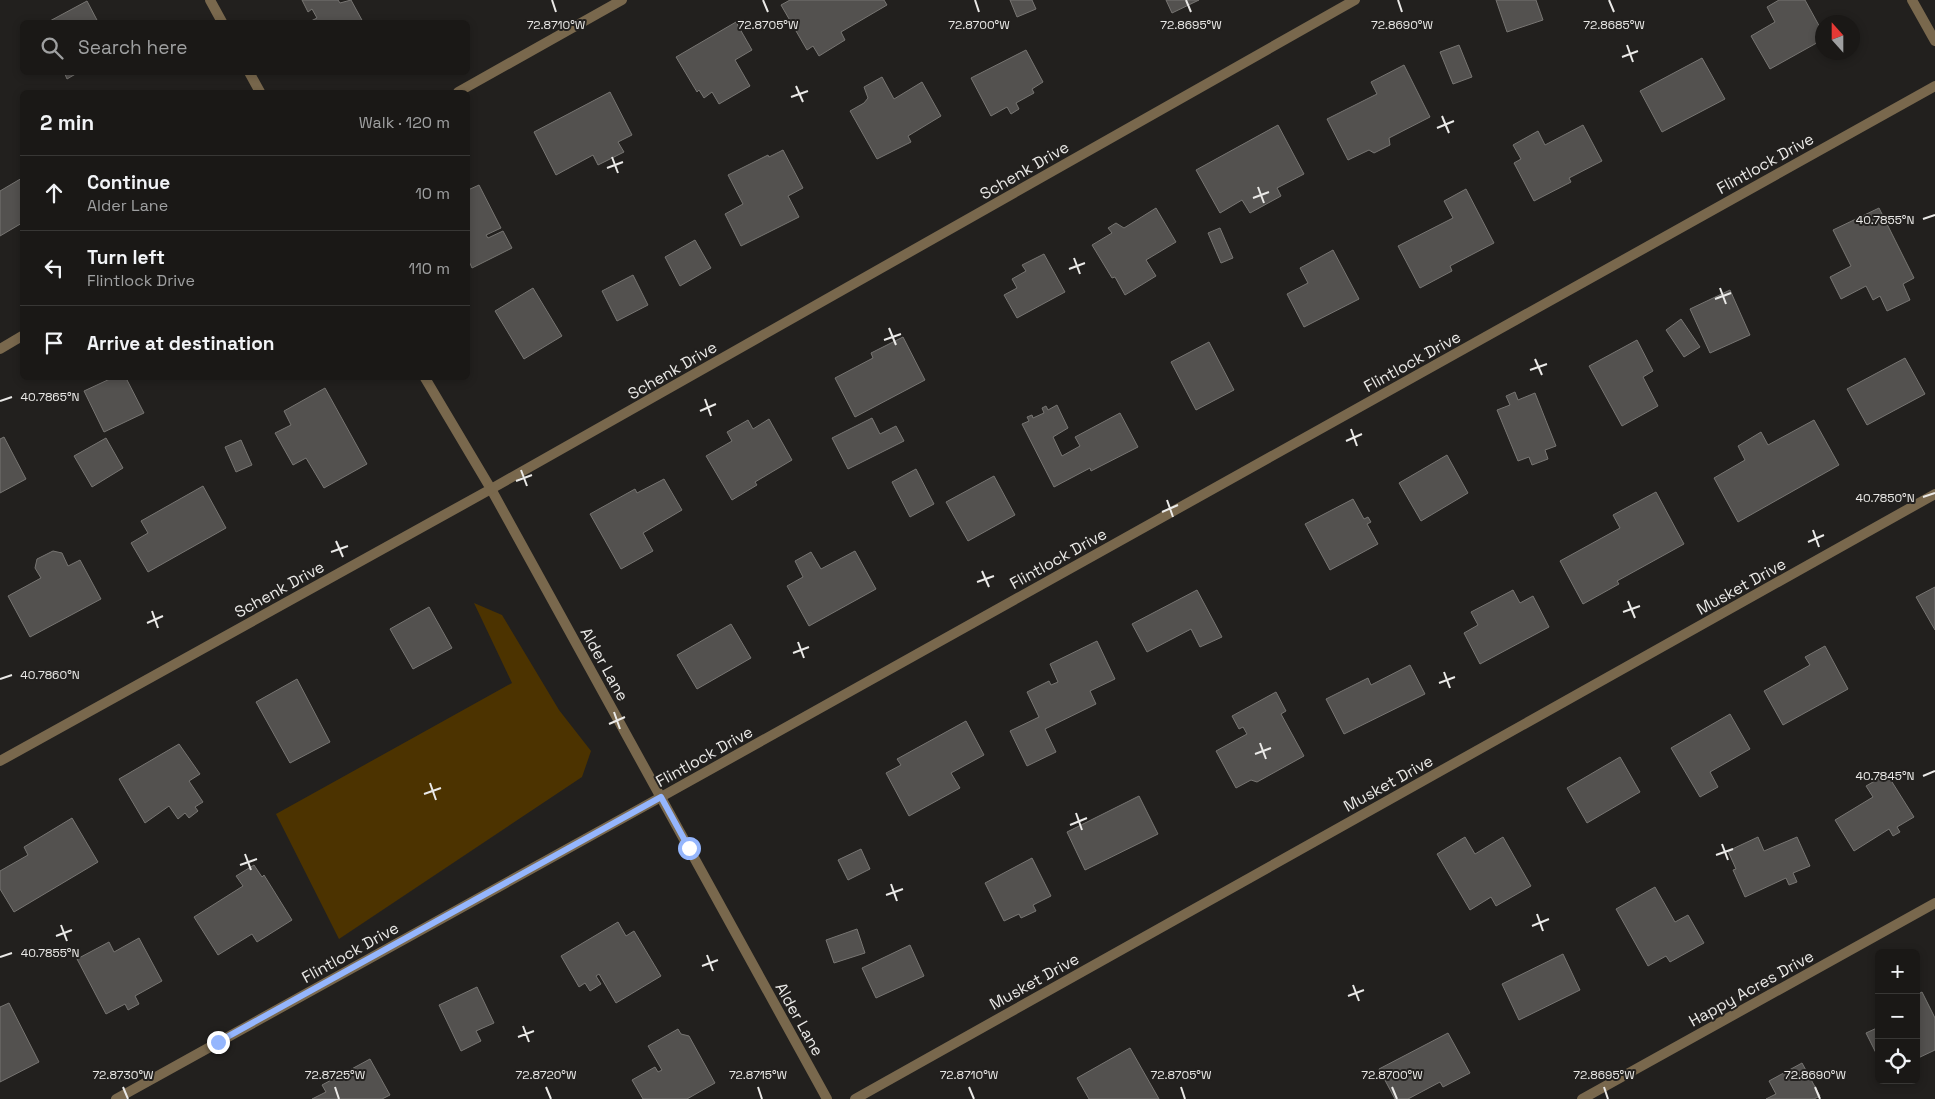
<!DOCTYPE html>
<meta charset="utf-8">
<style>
body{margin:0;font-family:"Space Grotesk",sans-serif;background:#272523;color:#f1f3f6}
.controls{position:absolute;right:15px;bottom:15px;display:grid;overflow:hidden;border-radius:8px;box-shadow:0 2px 8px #0003}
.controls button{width:45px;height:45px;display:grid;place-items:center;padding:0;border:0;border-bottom:1px solid #383735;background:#1a1816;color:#f1f3f6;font:25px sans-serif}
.compass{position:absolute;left:1815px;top:15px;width:45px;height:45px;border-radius:50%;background:#1a1816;box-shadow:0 2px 8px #0003;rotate:339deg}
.stop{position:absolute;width:15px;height:15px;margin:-11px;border:4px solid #95b6fd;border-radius:50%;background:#fff}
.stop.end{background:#95b6fd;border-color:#fff;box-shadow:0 1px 5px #0008}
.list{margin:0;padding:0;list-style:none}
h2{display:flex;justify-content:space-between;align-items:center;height:65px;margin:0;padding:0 20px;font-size:21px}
h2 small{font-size:16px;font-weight:400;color:#9fa0a1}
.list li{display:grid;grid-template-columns:32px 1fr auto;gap:15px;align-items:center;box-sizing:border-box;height:75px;padding:0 20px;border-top:1px solid #383735}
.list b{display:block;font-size:19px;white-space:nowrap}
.list p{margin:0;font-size:16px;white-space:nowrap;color:#9fa0a1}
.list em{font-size:16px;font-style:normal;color:#9fa0a1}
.icon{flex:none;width:28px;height:28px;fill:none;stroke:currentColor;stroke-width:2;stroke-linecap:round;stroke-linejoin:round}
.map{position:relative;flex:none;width:1935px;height:1099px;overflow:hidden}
.search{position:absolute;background:#1a1816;box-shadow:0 2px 8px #0003;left:20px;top:20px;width:450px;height:55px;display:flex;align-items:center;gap:12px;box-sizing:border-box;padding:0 18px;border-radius:8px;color:#9fa0a1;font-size:19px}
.panel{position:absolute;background:#1a1816;box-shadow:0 2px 8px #0003;left:20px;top:90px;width:450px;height:290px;border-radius:8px}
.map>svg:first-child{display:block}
.green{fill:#4c3300}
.building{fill:#53514f;stroke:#777572}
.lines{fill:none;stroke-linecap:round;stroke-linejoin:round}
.street{stroke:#79684d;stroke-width:10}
.route{stroke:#95b6fd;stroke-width:6}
.ticks{fill:none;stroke:#eae9e7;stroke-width:2}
.labels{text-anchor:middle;stroke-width:4;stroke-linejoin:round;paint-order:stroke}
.street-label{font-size:16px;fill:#eae9e7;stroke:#22201e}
.ticks-label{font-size:12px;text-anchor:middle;fill:#eae9e7;stroke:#22201e;stroke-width:4;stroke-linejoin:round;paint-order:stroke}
</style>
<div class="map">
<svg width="1935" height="1099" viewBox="0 0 1935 1099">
<rect width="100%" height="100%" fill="#22201e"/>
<polygon class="green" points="474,603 502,615 559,710 591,751 582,777 339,939 276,814 512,683"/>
<g class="building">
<polygon points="302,0 338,0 340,3 351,0 363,22 309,22 317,18 312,9 308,12"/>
<polygon points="790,0 884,0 887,5 841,32 845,40 819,56 813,46 807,50 781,5"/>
<polygon points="1010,0 1032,0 1036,9 1017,17"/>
<polygon points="1166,0 1199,0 1172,13"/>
<polygon points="1496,0 1536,0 1543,20 1507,32"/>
<polygon points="1779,0 1805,0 1822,31 1822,40 1770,69 1751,36 1775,22 1767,7"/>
<polygon points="87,1 98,22 48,22"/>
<polygon points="736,22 752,50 735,60 750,86 719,104 712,92 704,98 699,90 697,92 676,57"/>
<polygon points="1459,45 1472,77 1453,84 1440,52"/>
<polygon points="1026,50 1043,82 1032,89 1034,93 1016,103 1019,109 1011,114 1007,107 991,116 971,78"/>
<polygon points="1702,58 1725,99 1662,132 1640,91"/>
<polygon points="1404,65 1430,117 1389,138 1390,145 1374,153 1369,150 1348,160 1327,119 1377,94 1371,82"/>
<polygon points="64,72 79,72 67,79"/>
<polygon points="882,77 894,99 922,82 941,116 908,136 911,142 877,159 850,111 864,103 868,98 864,87"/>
<polygon points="610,92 632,135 618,142 624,152 598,165 593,155 556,175 534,132"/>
<polygon points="1278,125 1304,174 1277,188 1281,196 1250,213 1242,200 1220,213 1196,170"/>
<polygon points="1583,125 1602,161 1569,178 1571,182 1534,201 1514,163 1521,159 1513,145 1538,131 1545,145"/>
<polygon points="783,150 803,188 788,196 799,217 741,246 725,214 743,204 728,175 768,155 769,157"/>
<polygon points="22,178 22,223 0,236 0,191"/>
<polygon points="479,185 501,228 486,235 488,238 503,231 512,248 472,268 468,259 468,190"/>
<polygon points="1466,189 1494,243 1450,266 1452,271 1420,288 1398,246 1453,218 1444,201"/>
<polygon points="1156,208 1176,242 1146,260 1156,276 1125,295 1115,277 1112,278 1092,245 1112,233 1108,228 1116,223 1124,228"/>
<polygon points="1879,208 1914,278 1903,284 1910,300 1887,311 1880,296 1873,300 1866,286 1841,299 1830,277 1851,266 1833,230"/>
<polygon points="1220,228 1233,258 1221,263 1208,233"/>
<polygon points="695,240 711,268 680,286 665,257"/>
<polygon points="1333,250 1359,299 1304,327 1287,294 1308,283 1300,268"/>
<polygon points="1044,254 1065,292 1017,318 1004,295 1017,288 1012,279 1026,271 1022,265"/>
<polygon points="633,275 648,305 617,321 602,291"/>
<polygon points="533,288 562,336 524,359 495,311"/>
<polygon points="1730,290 1750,335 1710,353 1690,309"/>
<polygon points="1681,319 1700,347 1684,357 1666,330"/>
<polygon points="903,337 925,380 855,417 835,378 873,358 871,353"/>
<polygon points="1637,340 1653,371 1643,377 1658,406 1622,426 1589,366"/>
<polygon points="1209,342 1234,390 1196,410 1171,362"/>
<polygon points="1905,358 1925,394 1867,425 1847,389"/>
<polygon points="112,378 126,378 144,413 104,432 84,391"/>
<polygon points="325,388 367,464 324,488 306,458 293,465 275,433 291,425 284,411"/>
<polygon points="1515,392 1518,400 1535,393 1556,446 1545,450 1548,459 1532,465 1529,457 1518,461 1497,410 1510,405 1506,396"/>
<polygon points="1057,405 1068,428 1053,437 1062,456 1080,446 1075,437 1120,413 1138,447 1091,471 1090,468 1054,487 1022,424 1029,421 1027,417 1032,415 1033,418 1044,413 1042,408 1046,406 1048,410"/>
<polygon points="872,418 880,434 896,426 904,441 848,469 832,438"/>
<polygon points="769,419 792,460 755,482 757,485 732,500 706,456 732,441 727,432 748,420 753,429"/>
<polygon points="1814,420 1839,465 1738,522 1714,478 1745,460 1738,446 1761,432 1768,445"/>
<polygon points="4,437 26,479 0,493 0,439"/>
<polygon points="106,438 123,468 92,487 74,456"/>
<polygon points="241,440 252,465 236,472 225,447"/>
<polygon points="1447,455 1468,493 1421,521 1399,483"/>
<polygon points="916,469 934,504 910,517 892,482"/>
<polygon points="994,476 1015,515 968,541 946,502"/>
<polygon points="664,479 682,510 643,533 653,551 621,569 590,514 635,489 637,493"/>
<polygon points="203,486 226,528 148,572 131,543 148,533 141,521"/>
<polygon points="1656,492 1684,544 1617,581 1619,584 1583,604 1560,561 1620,528 1613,515"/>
<polygon points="1353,499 1364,519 1368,517 1371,522 1367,524 1378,544 1330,570 1305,524"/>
<polygon points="53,551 62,553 68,566 80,560 101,599 30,637 8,596 41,578 35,568 37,559"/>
<polygon points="855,551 876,589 809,626 787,586 803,577 795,561 811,552 821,569"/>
<polygon points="1935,587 1935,630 1916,597"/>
<polygon points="1197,590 1222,637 1200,647 1191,629 1147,652 1132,624"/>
<polygon points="1513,590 1520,603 1533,596 1549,627 1480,664 1464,633 1478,625 1471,612"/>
<polygon points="429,607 452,648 413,669 390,629"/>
<polygon points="731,624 751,658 697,689 677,655"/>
<polygon points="1097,641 1115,679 1090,691 1096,704 1045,729 1056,752 1027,766 1010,731 1039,717 1027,692 1049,681 1051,685 1058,682 1050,664"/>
<polygon points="1825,646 1848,689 1783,725 1764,691 1810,665 1805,657"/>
<polygon points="1410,665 1425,694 1344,734 1326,699 1368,678 1371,685"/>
<polygon points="297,679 330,742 290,763 256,702"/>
<polygon points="1276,692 1286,711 1281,714 1304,756 1257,782 1251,780 1236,788 1216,751 1247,734 1243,727 1239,729 1232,716"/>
<polygon points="1730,714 1750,749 1710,772 1718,787 1700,797 1671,748"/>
<polygon points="966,721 984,755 951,773 960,788 909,816 886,773 901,765 897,759"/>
<polygon points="179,744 200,774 189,781 203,802 195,807 198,811 189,818 185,813 178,819 169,806 145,823 119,779"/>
<polygon points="1620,757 1640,792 1587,823 1567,788"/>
<polygon points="1887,774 1914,817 1897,827 1900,832 1893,836 1889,829 1854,851 1835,820 1873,797 1866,786"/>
<polygon points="1139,796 1158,834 1085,870 1067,832"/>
<polygon points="72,818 98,862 14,912 0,889 0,871 28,855 24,847"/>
<polygon points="1465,837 1475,854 1503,837 1531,886 1496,906 1491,897 1470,910 1437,854"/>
<polygon points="1758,837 1764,851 1797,837 1810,866 1793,873 1797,882 1789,885 1786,878 1745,897 1733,870 1736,869 1728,851"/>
<polygon points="861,849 870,869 848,880 838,860"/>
<polygon points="1032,858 1051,896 1033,905 1036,911 1021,918 1019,914 1004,921 985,883"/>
<polygon points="254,865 262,877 264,875 292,920 257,942 252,934 218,955 194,917 243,886 236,876"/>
<polygon points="1655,887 1675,922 1688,915 1704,943 1670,962 1666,956 1648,966 1616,909"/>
<polygon points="618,922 626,936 634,931 661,976 616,1003 599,974 596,976 601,984 590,991 585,983 579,987 561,956"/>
<polygon points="857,929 865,953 834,963 826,940"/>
<polygon points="139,938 162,981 135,996 139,1004 128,1010 125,1004 106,1014 77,959 109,942 114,952"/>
<polygon points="910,945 924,976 876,998 862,968"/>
<polygon points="1563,954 1580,990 1519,1020 1502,984"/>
<polygon points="477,987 494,1023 476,1031 481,1041 461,1051 439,1005"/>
<polygon points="1922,992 1935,1018 1935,1050 1916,1059 1916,995"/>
<polygon points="9,1003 39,1062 0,1082 0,1007"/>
<polygon points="1879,1027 1879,1059 1866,1033"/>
<polygon points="678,1029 681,1034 689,1036 715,1083 687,1099 643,1099 632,1080 655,1067 658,1072 662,1070 648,1046"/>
<polygon points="1448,1033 1470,1073 1443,1087 1440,1082 1408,1099 1395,1099 1379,1069"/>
<polygon points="1130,1048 1159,1099 1089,1099 1077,1078"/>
<polygon points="370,1059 390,1095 382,1099 312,1099 326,1092 322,1085"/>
<polygon points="1802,1063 1820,1096 1814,1099 1766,1099 1776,1094 1769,1081"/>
</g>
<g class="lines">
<g class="street">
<polyline points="210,0 222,22"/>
<polyline points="1912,0 1935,41"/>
<polyline points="249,72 260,92"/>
<polyline points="458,92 622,0"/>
<polyline points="0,349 22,336"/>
<polyline points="425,378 491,489 827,1099"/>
<polyline points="0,761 491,489 1355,0"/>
<polyline points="116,1099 661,797 1935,86"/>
<polyline points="855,1099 1935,494"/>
<polyline points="1582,1099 1935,903"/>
</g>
</g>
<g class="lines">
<polyline class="route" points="218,1042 661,797 689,848"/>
</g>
<path class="ticks" d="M552,0L556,12M763,0L768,12M975,0L979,12M1186,0L1191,12M1398,0L1402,12M1609,0L1614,12M1627,45L1633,62M1622,57L1638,51M796,86L803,102M791,97L808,91M1442,116L1449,133M1437,128L1454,121M612,157L618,173M607,168L623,162M1258,187L1264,203M1253,198L1269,192M1923,219L1935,215M1074,258L1080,274M1069,269L1085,263M1720,288L1726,304M1715,299L1731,293M889,328L896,345M884,340L901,334M1535,359L1542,375M1530,370L1547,364M705,399L711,416M0,401L12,397M700,411L716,404M1351,429L1357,446M1346,441L1362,434M521,470L527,486M516,481L532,475M1923,497L1935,493M1167,500L1173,517M1162,512L1178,505M1813,530L1819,547M336,541L343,557M1808,542L1824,535M331,552L348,546M982,571L989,587M977,582L994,576M1628,601L1635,618M152,611L158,628M1623,612L1640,606M147,623L163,616M798,642L804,658M793,653L809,647M1444,672L1450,688M0,679L12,675M1439,683L1455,677M614,712L620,729M609,724L625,717M1260,743L1266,759M1255,754L1271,748M1923,776L1935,771M430,783L436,800M424,794L441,788M1076,813L1082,830M1070,825L1087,818M1722,844L1728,860M245,854L251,870M1716,855L1733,849M240,865L257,859M891,884L897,901M886,895L903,889M1537,914L1543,931M61,925L67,941M1532,926L1549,919M56,936L72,930M707,955L713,971M0,957L12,953M702,966L718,960M1353,985L1359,1001M1348,996L1364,990M523,1026L529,1042M518,1037L534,1031M123,1087L128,1099M335,1087L339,1099M546,1087L551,1099M758,1087L762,1099M969,1087L974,1099M1181,1087L1185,1099M1392,1087L1397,1099M1604,1087L1608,1099M1815,1087L1820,1099"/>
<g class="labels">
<g class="street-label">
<text transform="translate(1765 163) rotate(-29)" y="6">Flintlock Drive</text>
<text transform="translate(1024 170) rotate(-30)" y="6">Schenk Drive</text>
<text transform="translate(1412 361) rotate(-29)" y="6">Flintlock Drive</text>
<text transform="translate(672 370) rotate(-30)" y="6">Schenk Drive</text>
<text transform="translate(1058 558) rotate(-29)" y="6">Flintlock Drive</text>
<text transform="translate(1741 586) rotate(-29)" y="6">Musket Drive</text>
<text transform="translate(279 589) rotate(-29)" y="6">Schenk Drive</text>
<text transform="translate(605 664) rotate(61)" y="6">Alder Lane</text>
<text transform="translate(704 756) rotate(-29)" y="6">Flintlock Drive</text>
<text transform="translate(1388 783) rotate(-29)" y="6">Musket Drive</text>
<text transform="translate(350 952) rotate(-29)" y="6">Flintlock Drive</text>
<text transform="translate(1034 981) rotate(-29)" y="6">Musket Drive</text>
<text transform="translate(1751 988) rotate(-29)" y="6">Happy Acres Drive</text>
<text transform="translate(800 1019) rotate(61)" y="6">Alder Lane</text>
</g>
</g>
<g class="ticks-label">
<text x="556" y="29">72.8710°W</text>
<text x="768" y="29">72.8705°W</text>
<text x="979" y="29">72.8700°W</text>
<text x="1191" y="29">72.8695°W</text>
<text x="1402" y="29">72.8690°W</text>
<text x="1614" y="29">72.8685°W</text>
<text x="1885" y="224">40.7855°N</text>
<text x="50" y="401">40.7865°N</text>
<text x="1885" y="502">40.7850°N</text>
<text x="50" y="679">40.7860°N</text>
<text x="1885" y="780">40.7845°N</text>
<text x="50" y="957">40.7855°N</text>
<text x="123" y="1079">72.8730°W</text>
<text x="335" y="1079">72.8725°W</text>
<text x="546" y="1079">72.8720°W</text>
<text x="758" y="1079">72.8715°W</text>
<text x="969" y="1079">72.8710°W</text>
<text x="1181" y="1079">72.8705°W</text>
<text x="1392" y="1079">72.8700°W</text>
<text x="1604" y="1079">72.8695°W</text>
<text x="1815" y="1079">72.8690°W</text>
</g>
</svg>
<div class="controls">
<button>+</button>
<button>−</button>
<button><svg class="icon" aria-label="locate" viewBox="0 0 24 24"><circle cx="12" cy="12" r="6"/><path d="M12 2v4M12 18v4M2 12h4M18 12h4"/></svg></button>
</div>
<svg class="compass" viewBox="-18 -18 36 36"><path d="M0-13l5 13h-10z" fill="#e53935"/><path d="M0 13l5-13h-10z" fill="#9fa0a1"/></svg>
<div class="stop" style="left:689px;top:848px"></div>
<div class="stop end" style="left:218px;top:1042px"></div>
<div class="search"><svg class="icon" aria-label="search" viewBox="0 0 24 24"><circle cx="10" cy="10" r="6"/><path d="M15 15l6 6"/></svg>Search here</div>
<section class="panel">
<h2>2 min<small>Walk · 120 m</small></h2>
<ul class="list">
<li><svg class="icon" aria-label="ahead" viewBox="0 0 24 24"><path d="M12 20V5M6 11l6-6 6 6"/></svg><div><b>Continue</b><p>Alder Lane</p></div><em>10 m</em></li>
<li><svg class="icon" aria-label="left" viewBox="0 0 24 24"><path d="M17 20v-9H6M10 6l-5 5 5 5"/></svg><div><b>Turn left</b><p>Flintlock Drive</p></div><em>110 m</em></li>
<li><svg class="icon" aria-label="arrive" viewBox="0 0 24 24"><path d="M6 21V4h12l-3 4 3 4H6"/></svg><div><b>Arrive at destination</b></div></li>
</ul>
</section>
</div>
